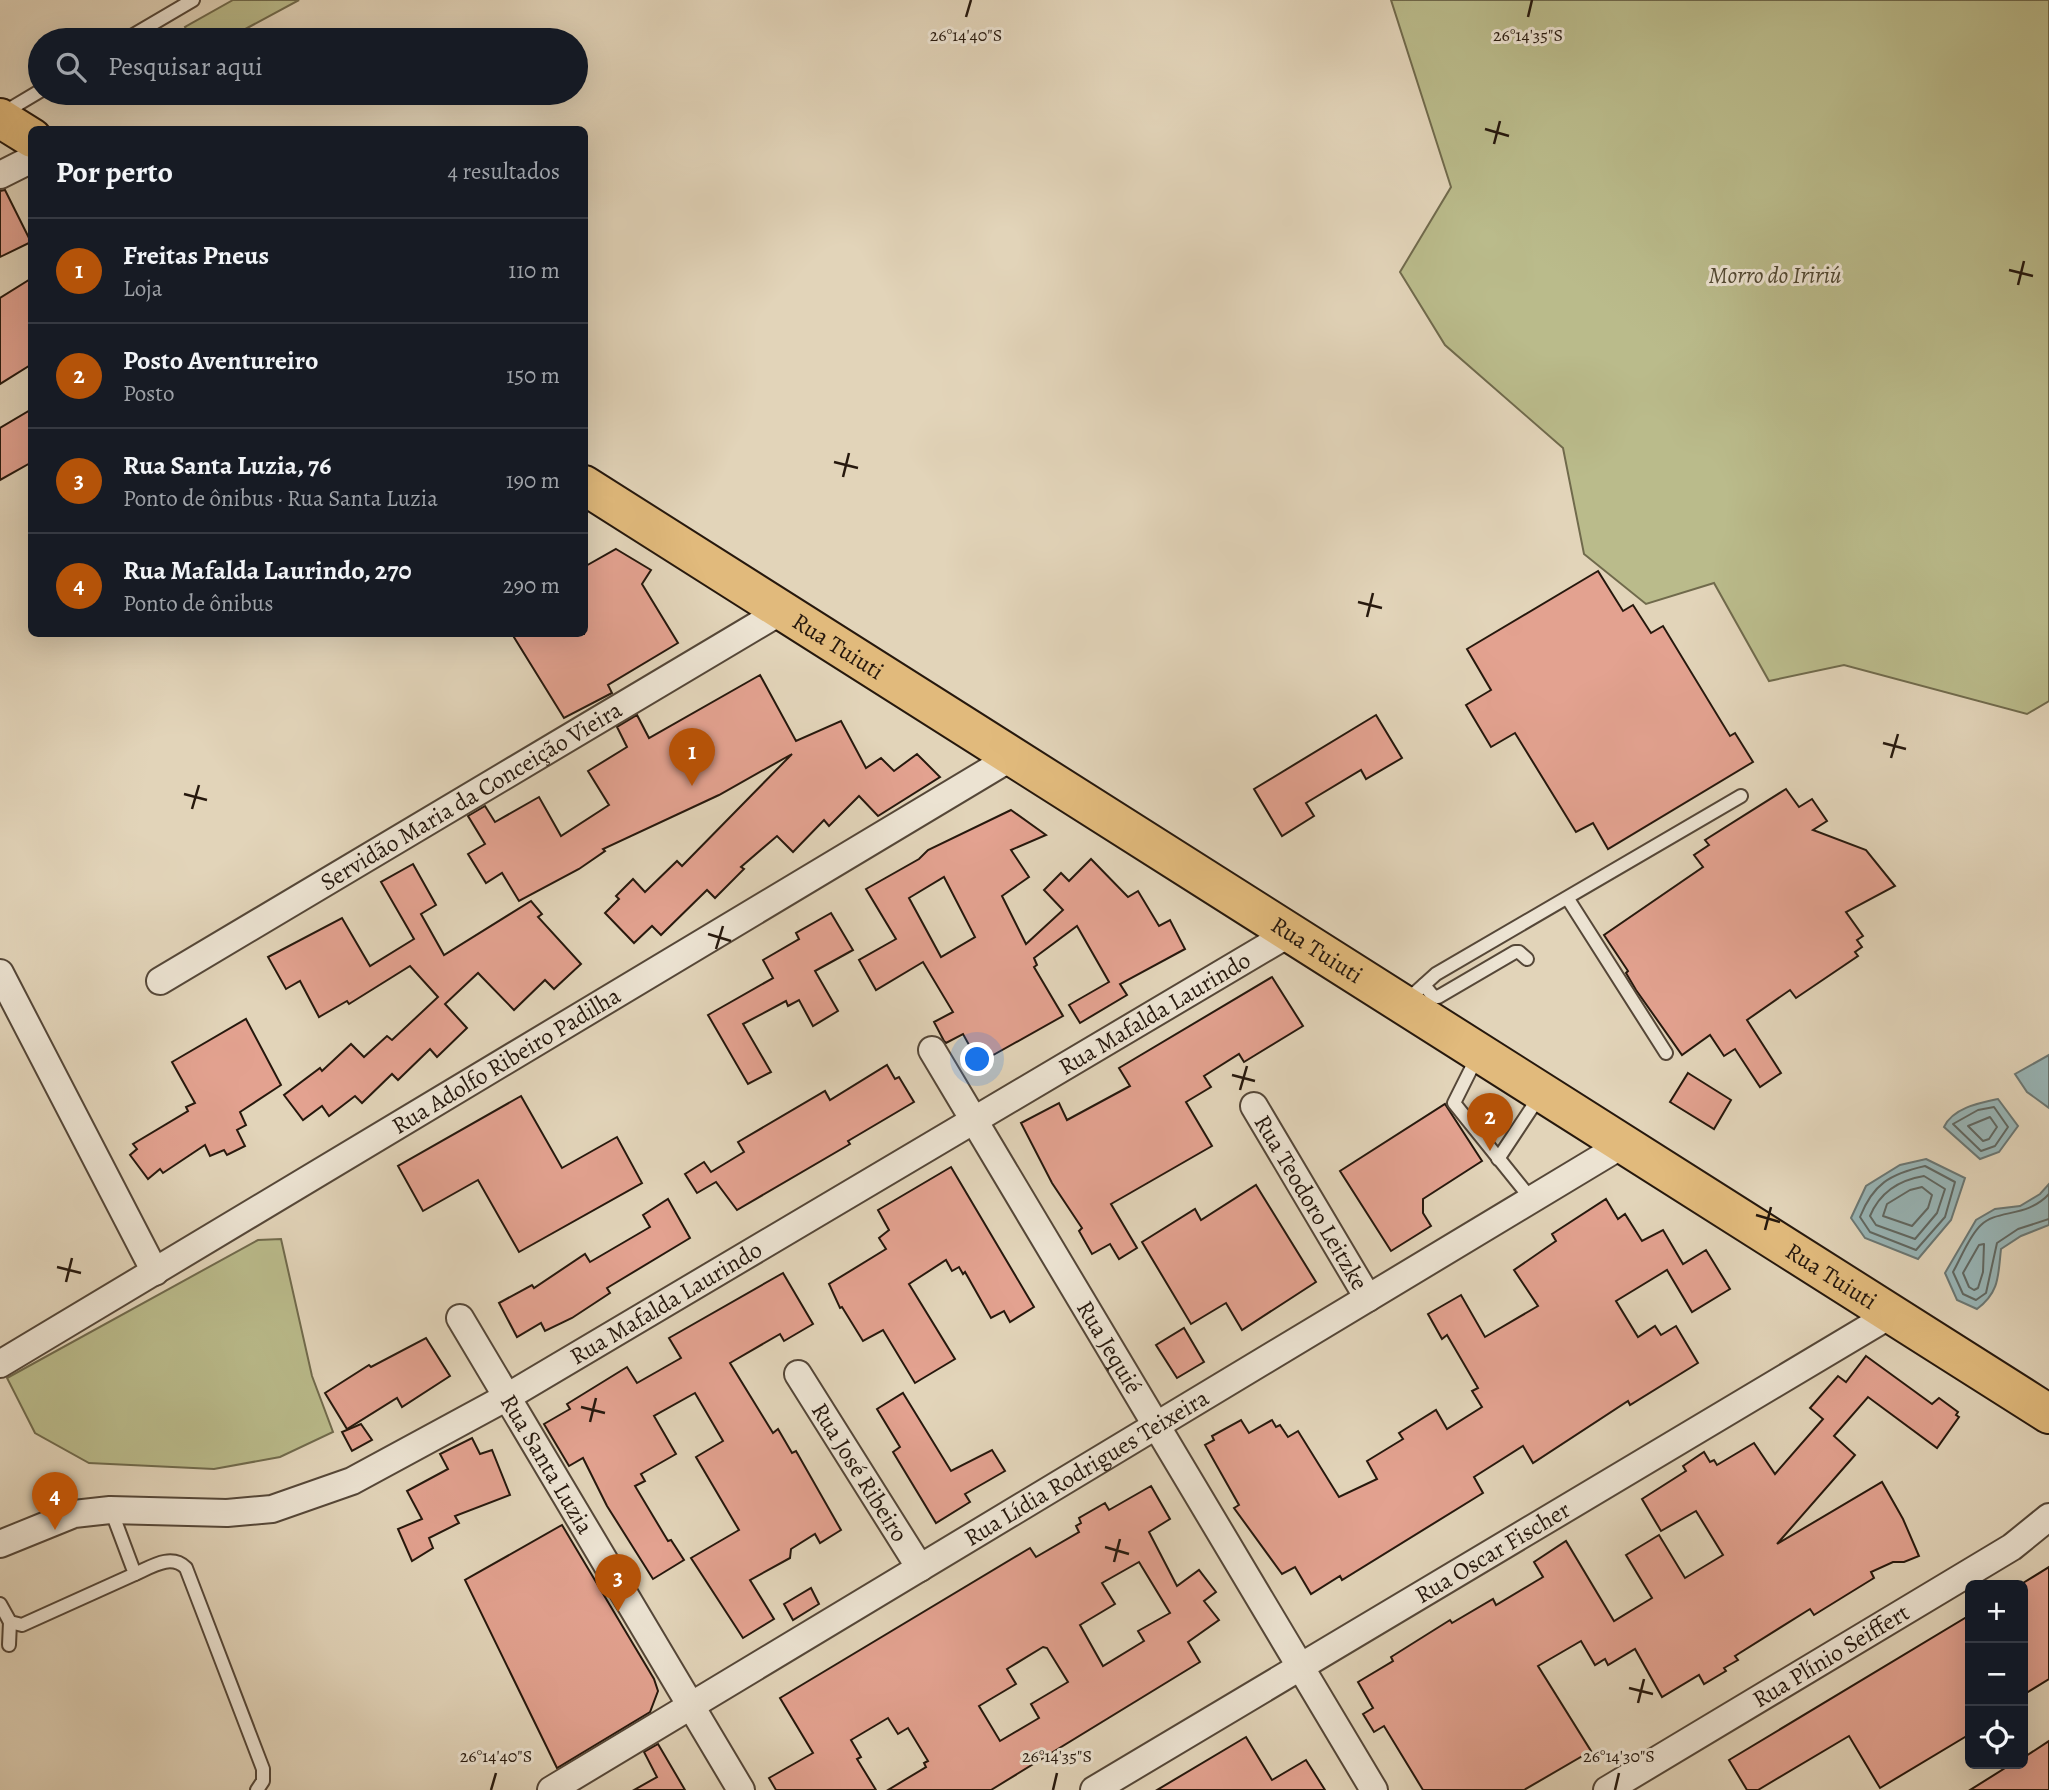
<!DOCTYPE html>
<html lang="pt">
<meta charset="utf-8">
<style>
body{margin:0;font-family:Alegreya,serif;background:#242831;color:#f1f3f6}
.controls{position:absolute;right:21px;bottom:21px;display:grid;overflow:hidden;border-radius:10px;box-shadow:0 7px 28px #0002}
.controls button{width:63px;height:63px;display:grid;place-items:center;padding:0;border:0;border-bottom:2px solid #363941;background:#171b24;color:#f1f3f6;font:35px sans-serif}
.you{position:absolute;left:978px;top:1060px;width:24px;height:24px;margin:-18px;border:5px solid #fff;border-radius:50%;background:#1a73e8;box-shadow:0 0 0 10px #1a73e833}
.badge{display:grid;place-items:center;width:46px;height:46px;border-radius:50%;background:#b45309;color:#fff;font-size:23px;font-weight:700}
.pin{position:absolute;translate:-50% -58px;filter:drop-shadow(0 2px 4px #0008)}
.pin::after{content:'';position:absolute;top:37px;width:24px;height:21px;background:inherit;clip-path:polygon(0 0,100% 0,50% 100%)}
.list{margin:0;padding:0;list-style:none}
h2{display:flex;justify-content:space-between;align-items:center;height:91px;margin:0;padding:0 28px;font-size:30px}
h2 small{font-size:23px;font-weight:400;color:#9ea1a6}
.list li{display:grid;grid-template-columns:46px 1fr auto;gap:21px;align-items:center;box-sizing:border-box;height:105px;padding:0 28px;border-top:2px solid #363941}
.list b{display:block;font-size:26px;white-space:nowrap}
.list p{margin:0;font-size:23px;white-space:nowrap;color:#9ea1a6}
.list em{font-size:23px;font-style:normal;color:#9ea1a6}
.icon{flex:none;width:38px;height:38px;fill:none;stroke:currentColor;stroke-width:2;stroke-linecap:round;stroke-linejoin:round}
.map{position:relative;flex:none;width:2049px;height:1790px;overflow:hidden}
.search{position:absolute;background:#171b24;box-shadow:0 7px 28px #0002;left:28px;top:28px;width:560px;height:77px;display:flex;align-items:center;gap:18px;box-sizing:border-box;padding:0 24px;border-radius:38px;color:#9ea1a6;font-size:26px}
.panel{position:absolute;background:#171b24;box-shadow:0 7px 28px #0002;left:28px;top:126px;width:560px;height:511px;border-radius:10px}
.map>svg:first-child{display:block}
.green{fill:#babb8b;stroke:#706a4c;stroke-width:2}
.water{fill:#98b6b8;stroke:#6a7774;stroke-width:2}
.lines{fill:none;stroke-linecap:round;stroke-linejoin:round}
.shore{stroke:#5f6762;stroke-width:2}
.building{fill:#e3a290;stroke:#26180d;stroke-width:2;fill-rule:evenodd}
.service-casing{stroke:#554738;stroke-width:16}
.minor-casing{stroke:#554738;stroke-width:30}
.primary-casing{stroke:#26180d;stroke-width:42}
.service{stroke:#ece3d2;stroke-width:12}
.minor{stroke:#ece3d2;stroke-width:26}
.primary{stroke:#e1ba7c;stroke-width:38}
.ticks{fill:none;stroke:#26180d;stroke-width:2.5}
.labels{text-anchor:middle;stroke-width:6;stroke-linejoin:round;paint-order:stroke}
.park-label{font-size:24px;font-style:italic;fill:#524933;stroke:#ece3d2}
.street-label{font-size:24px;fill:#26180d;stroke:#ece3d2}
.ticks-label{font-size:18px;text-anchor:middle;fill:#26180d;stroke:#ece3d2;stroke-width:6;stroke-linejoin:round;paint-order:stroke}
</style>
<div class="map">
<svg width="2049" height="1790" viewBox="0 0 2049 1790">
<rect width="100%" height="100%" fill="#e2d4b9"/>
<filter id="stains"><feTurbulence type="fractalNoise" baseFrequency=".00286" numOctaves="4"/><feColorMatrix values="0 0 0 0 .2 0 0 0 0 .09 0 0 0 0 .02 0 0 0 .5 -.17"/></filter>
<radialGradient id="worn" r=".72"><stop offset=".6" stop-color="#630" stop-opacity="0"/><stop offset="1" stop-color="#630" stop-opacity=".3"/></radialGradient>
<g class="green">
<polygon points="233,0 299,0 225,40 191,40 185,27"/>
<polygon points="1391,0 2049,0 2049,701 2027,714 1844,665 1769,681 1714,583 1646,604 1584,554 1563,448 1445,345 1400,272 1451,187"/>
<polygon points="281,1239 312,1376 333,1432 280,1457 214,1469 89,1463 35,1433 7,1378 258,1240"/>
</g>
<g class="water">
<polygon points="2049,1055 2049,1108 2027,1092 2015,1074"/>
<path d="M1998,1099L2018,1126L1999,1152L1980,1159L1944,1127C1953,1108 1979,1103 1998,1099Z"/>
<polygon points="1926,1159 1965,1178 1951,1220 1918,1259 1865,1238 1851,1218 1866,1186 1900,1165"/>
<path d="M2049,1184V1225L2021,1236L2001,1249C1998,1275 2000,1292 1977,1309L1957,1300L1945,1273L1976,1220L1995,1209L2020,1206L2040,1194Z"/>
</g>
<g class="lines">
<g class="shore">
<polygon points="1994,1107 2008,1127 1995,1146 1981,1151 1953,1124 1978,1110"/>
<polygon points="1990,1117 1997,1127 1989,1139 1983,1141 1968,1126"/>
<path d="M1925,1166L1955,1182L1945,1217L1916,1250L1870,1232L1860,1217C1873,1184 1890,1174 1925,1166Z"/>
<path d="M1924,1176L1945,1189L1937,1213L1915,1239L1876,1225L1870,1216C1880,1192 1899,1180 1924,1176Z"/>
<polygon points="1922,1187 1932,1195 1928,1208 1912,1226 1883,1216 1887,1204 1910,1190"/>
<path d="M2049,1194C2027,1218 1997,1209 1981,1225C1969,1236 1961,1258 1953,1272L1963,1294L1976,1300L1986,1293L1997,1243L2018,1229L2049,1219"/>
<polygon points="1984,1244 1983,1272 1978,1288 1974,1290 1969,1287 1963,1273 1979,1245"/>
</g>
</g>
<g class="building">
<polygon points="5,190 31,242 0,257 0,191"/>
<polygon points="32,278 32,364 0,384 0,298"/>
<polygon points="32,409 32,462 0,480 0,428"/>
<polygon points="616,549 651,570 642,584 678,643 608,685 612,693 564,718 512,634 584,634 584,567"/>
<polygon points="1598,571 1623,611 1633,605 1651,633 1663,626 1730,736 1735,733 1753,762 1608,849 1593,823 1576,832 1515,733 1491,747 1466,705 1491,690 1467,649"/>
<polygon points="760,675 796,741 841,721 866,768 881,758 894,771 917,754 940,777 878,816 859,796 829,826 824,820 793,852 777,836 741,867 744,869 715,898 707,890 661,935 652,926 634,943 605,913 619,899 616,896 633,879 645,892 677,861 682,866 792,754 719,795 603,849 605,851 579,869 519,901 502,873 486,883 468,854 485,844 468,816 485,806 495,822 539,797 561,836 609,805 588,771 627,747 617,727 637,715 649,738"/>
<polygon points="1376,715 1402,758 1366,779 1361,770 1306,803 1314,816 1282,836 1254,789"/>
<polygon points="1786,789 1799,807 1812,799 1827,821 1813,830 1866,850 1895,886 1846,912 1863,936 1857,940 1862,947 1855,952 1858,956 1796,998 1790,990 1747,1020 1781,1073 1760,1087 1735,1049 1724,1056 1710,1035 1682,1055 1636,990 1626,973 1628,971 1604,935 1703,867 1694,855 1709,845 1705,840"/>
<path d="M1011,810L1046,835L1011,850L1029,877L1002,896L1026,944L1063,910L1044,890L1061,873L1069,881L1091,859L1128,897L1138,891L1159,926L1170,920L1185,949L1120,984L1127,995L1080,1023L1069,1005L1109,982L1077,926L1034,958L1037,965L1034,967L1063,1016L979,1063L963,1034L946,1043L944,1041L934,1022L953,1012L923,962L876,990L859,960L896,939L866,889L919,859L928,850ZM944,877L975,937L941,957L909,898Z"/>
<polygon points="413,864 436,905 421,914 444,955 531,901 542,914 538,917 581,964 554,989 545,980 514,1010 478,973 445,1004 467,1028 437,1057 430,1049 398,1080 392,1074 362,1103 355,1096 329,1116 322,1106 303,1120 284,1095 320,1068 322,1071 351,1044 364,1057 387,1036 392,1040 438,997 410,966 349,1004 347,1001 319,1017 300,981 286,989 268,957 342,918 370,966 414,939 381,882"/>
<polygon points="831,913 853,950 815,971 838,1011 813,1026 799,1000 788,1006 786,1001 743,1024 771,1072 748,1084 708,1015 773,978 763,960 799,939 796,933"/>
<polygon points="1272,977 1303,1026 1244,1062 1239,1054 1204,1076 1211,1087 1186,1102 1212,1146 1111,1204 1137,1248 1119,1259 1110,1244 1092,1254 1079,1231 1082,1228 1052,1183 1021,1123 1059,1103 1067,1120 1130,1086 1119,1068"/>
<polygon points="246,1019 281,1085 240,1112 246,1125 237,1130 245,1146 227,1155 224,1150 210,1156 205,1145 163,1173 160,1169 148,1179 130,1155 137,1149 133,1144 188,1111 186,1107 195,1103 172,1062"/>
<polygon points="887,1065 895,1079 899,1077 914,1102 848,1141 850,1144 737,1210 716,1182 697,1193 685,1174 704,1162 711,1172 744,1152 738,1142 825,1091 830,1100"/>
<polygon points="1688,1073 1731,1100 1714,1129 1670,1102"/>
<polygon points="521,1096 562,1168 617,1137 642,1183 519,1252 478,1180 423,1211 398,1166"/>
<polygon points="1445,1104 1482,1161 1423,1199 1423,1213 1431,1226 1391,1251 1340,1171"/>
<polygon points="951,1167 1034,1307 1010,1322 1004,1311 991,1318 965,1272 963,1274 959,1267 952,1271 946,1260 909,1284 955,1359 915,1383 883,1330 863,1341 842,1307 840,1308 829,1284 886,1249 879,1238 889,1230 878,1210"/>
<polygon points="1256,1185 1316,1282 1242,1330 1226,1303 1191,1324 1142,1242 1195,1209 1201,1220"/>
<polygon points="668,1199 690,1238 607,1288 610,1293 572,1318 545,1331 541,1323 517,1337 499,1303 532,1285 534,1288 585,1254 590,1262 650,1227 643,1215"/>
<polygon points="1606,1199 1618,1219 1625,1214 1642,1241 1663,1230 1683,1264 1706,1250 1730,1289 1692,1312 1667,1270 1616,1301 1638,1337 1655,1326 1661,1335 1676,1326 1698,1363 1630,1405 1628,1401 1533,1463 1523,1446 1474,1477 1483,1493 1342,1580 1340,1576 1311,1594 1295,1567 1282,1574 1234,1508 1239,1505 1205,1445 1214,1440 1212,1436 1241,1420 1249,1433 1272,1420 1276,1427 1280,1425 1288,1437 1298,1431 1339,1497 1377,1479 1367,1461 1403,1439 1399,1433 1436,1410 1447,1429 1482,1407 1472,1391 1478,1388 1447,1335 1442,1339 1428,1314 1461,1295 1485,1337 1538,1306 1514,1270 1556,1241 1552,1234"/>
<polygon points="783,1273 813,1324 784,1341 780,1334 730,1363 773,1433 778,1429 792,1453 796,1451 841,1530 820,1543 815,1534 791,1549 790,1558 750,1580 774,1619 743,1638 691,1558 739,1530 696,1457 723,1441 695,1393 654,1416 676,1454 641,1474 645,1481 635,1486 668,1541 671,1540 684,1560 653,1579 607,1506 583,1458 569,1466 544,1424 570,1409 567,1404 627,1367 637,1383 681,1358 669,1338"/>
<polygon points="1184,1328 1204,1362 1177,1378 1156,1345"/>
<polygon points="426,1338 450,1376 402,1407 397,1398 347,1429 325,1393 369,1365 371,1367"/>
<polygon points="1866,1356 1932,1404 1939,1398 1958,1412 1956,1415 1959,1417 1937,1448 1868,1397 1834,1436 1855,1455 1777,1544 1882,1482 1903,1519 1919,1556 1904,1562 1893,1562 1871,1572 1874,1578 1848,1594 1814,1615 1810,1609 1735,1656 1738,1660 1724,1668 1726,1671 1704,1684 1699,1675 1662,1697 1635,1649 1608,1665 1605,1659 1595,1665 1581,1641 1538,1666 1591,1751 1524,1790 1423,1790 1384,1726 1374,1732 1363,1714 1373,1708 1358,1682 1393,1661 1391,1657 1450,1620 1452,1623 1493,1599 1496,1605 1543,1577 1534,1562 1566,1541 1614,1621 1652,1598 1626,1555 1659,1535 1685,1578 1723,1555 1696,1511 1661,1531 1642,1499 1686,1471 1683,1466 1704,1452 1710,1462 1714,1460 1717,1465 1754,1443 1775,1474 1823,1419 1810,1408 1838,1376 1846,1382"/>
<polygon points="903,1393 951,1471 992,1450 1005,1471 965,1494 970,1502 936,1523 893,1452 900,1447 877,1409"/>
<polygon points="361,1424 372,1440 352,1451 342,1432"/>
<polygon points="472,1438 480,1454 492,1450 510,1495 455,1516 459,1523 429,1538 433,1548 412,1561 398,1529 422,1519 407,1491 448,1469 440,1454"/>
<path d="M1151,1486L1170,1519L1149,1532L1177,1586L1199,1570L1216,1592L1204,1601L1219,1620L1188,1642L1200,1662L991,1790H888L926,1767L924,1763L928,1761L908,1728L898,1734L888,1718L851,1740L861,1757L857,1759L876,1790H776L769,1778L813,1753L780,1698L1030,1548L1036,1557L1079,1532L1076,1526L1081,1523L1079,1518L1105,1503L1109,1510ZM1139,1562L1170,1613L1138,1631L1144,1641L1103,1666L1080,1625L1115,1604L1102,1583ZM1043,1647L1047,1648L1068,1682L1031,1704L1039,1718L1000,1741L979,1706L1016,1684L1007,1669Z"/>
<polygon points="562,1525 654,1679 658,1691 650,1712 557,1768 465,1580"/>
<polygon points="2049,1567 2049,1679 2023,1695 2023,1583"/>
<polygon points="811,1588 819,1604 793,1620 784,1604"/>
<polygon points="1970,1615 1970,1734 1880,1788 1849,1736 1758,1790 1747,1790 1729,1760"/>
<polygon points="1246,1737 1272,1780 1306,1760 1325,1790 1157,1790"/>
<polygon points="2049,1741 2049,1790 1970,1790 2010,1765 2023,1764 2023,1758"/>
<polygon points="658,1744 685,1790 634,1790 657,1777 644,1752"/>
</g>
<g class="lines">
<defs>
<g id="service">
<polyline points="125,40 193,0"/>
<polyline points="3,113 40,91"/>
<polyline points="1568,899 1666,1053"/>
<polyline points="1424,985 1433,996 1438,997 1515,952 1519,952 1527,959"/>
<polyline points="1405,1002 1436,974 1741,796"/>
<polyline points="1477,1057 1454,1103 1532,1200"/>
<polyline points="1498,1159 1539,1097"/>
<path d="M135,1574C151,1567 171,1553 186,1568L263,1769V1781L257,1790"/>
<polyline points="0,1604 10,1622 22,1625 135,1574 111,1510"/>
<polyline points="9,1645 10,1622"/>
</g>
<g id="minor">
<polyline points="0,175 32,159"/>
<polyline points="0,973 155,1272"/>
<path id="s1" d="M160,981L783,610"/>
<path id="s2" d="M932,1050L1374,1790"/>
<path id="s3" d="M1254,1106L1368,1298"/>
<path id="s4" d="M460,1318L741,1790"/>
<path id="s5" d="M0,1364L1012,757"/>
<path id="s6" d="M798,1374L920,1568"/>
<path id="s7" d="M0,1544L74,1514L110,1510L227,1513L272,1509L352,1481L507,1397L1290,933"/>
<path id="s8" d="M551,1790L1622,1145"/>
<path id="s9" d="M1094,1790L1890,1315"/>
<path id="s10" d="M1607,1790L2012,1547L2049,1517"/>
</g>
<g id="primary">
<polyline points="0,118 32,138"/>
<path id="s11" d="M584,485L2049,1414"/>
</g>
</defs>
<use href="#service" class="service-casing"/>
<use href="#minor" class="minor-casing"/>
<use href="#primary" class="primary-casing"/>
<use href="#service" class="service"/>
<use href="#minor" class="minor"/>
<use href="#primary" class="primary"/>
</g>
<path class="ticks" d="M966,17L971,0M1528,17L1532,0M1485,129L1509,136M1494,144L1500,121M2009,270L2033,276M2018,285L2024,261M834,462L858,468M843,477L849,453M1358,602L1382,608M1367,617L1373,593M1883,743L1906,749M1891,758L1898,734M184,794L207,800M192,809L199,785M708,934L731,941M716,949L723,926M1232,1075L1255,1081M1240,1090L1247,1066M1756,1215L1780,1222M1765,1230L1771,1207M57,1267L81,1273M66,1282L72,1258M581,1407L605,1413M590,1422L596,1398M1105,1547L1129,1554M1114,1562L1120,1539M1629,1688L1653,1694M1638,1703L1644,1679M491,1790L496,1773M1053,1790L1057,1773M1615,1790L1619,1773"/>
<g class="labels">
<g class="park-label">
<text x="1775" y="283">Morro do Iririú</text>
</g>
<g class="street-label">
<text dy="8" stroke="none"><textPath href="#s11" startOffset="301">Rua Tuiuti</textPath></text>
<text dy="8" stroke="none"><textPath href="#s1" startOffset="362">Servidão Maria da Conceição Vieira</textPath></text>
<text dy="8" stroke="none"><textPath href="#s11" startOffset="868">Rua Tuiuti</textPath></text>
<text dy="8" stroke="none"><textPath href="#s7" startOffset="1292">Rua Mafalda Laurindo</textPath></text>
<text dy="8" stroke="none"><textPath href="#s5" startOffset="590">Rua Adolfo Ribeiro Padilha</textPath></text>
<text dy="8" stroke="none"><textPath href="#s3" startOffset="112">Rua Teodoro Leitzke</textPath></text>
<text dy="8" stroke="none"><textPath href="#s11" startOffset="1477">Rua Tuiuti</textPath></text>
<text dy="8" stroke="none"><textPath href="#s7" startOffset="724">Rua Mafalda Laurindo</textPath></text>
<text dy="8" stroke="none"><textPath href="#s2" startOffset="346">Rua Jequié</textPath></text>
<text dy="8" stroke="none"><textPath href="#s4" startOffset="170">Rua Santa Luzia</textPath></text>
<text dy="8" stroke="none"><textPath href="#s8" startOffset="625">Rua Lídia Rodrigues Teixeira</textPath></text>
<text dy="8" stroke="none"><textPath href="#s6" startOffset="116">Rua José Ribeiro</textPath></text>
<text dy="8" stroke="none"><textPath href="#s9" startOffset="464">Rua Oscar Fischer</textPath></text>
<text dy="8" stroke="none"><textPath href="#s10" startOffset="261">Rua Plínio Seiffert</textPath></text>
</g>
</g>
<g class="ticks-label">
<text x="966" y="41">26°14'40"S</text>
<text x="1528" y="41">26°14'35"S</text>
<text x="496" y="1762">26°14'40"S</text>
<text x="1057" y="1762">26°14'35"S</text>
<text x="1619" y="1762">26°14'30"S</text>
</g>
<rect width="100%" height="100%" filter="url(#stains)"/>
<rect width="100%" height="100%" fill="url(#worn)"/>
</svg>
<div class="controls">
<button>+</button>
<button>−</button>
<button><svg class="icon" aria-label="locate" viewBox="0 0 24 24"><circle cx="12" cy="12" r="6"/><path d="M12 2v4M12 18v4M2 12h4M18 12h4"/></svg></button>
</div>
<div class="you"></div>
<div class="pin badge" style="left:692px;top:786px">1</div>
<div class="pin badge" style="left:1490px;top:1151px">2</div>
<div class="pin badge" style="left:618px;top:1612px">3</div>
<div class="pin badge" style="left:55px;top:1530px">4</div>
<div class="search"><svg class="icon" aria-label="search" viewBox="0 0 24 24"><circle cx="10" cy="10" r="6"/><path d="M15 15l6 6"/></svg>Pesquisar aqui</div>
<section class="panel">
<h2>Por perto<small>4 resultados</small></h2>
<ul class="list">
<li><span class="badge">1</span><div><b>Freitas Pneus</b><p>Loja</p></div><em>110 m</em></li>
<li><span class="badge">2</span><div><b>Posto Aventureiro</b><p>Posto</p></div><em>150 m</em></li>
<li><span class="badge">3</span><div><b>Rua Santa Luzia, 76</b><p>Ponto de ônibus · Rua Santa Luzia</p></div><em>190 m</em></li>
<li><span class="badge">4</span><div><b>Rua Mafalda Laurindo, 270</b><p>Ponto de ônibus</p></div><em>290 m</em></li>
</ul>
</section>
</div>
